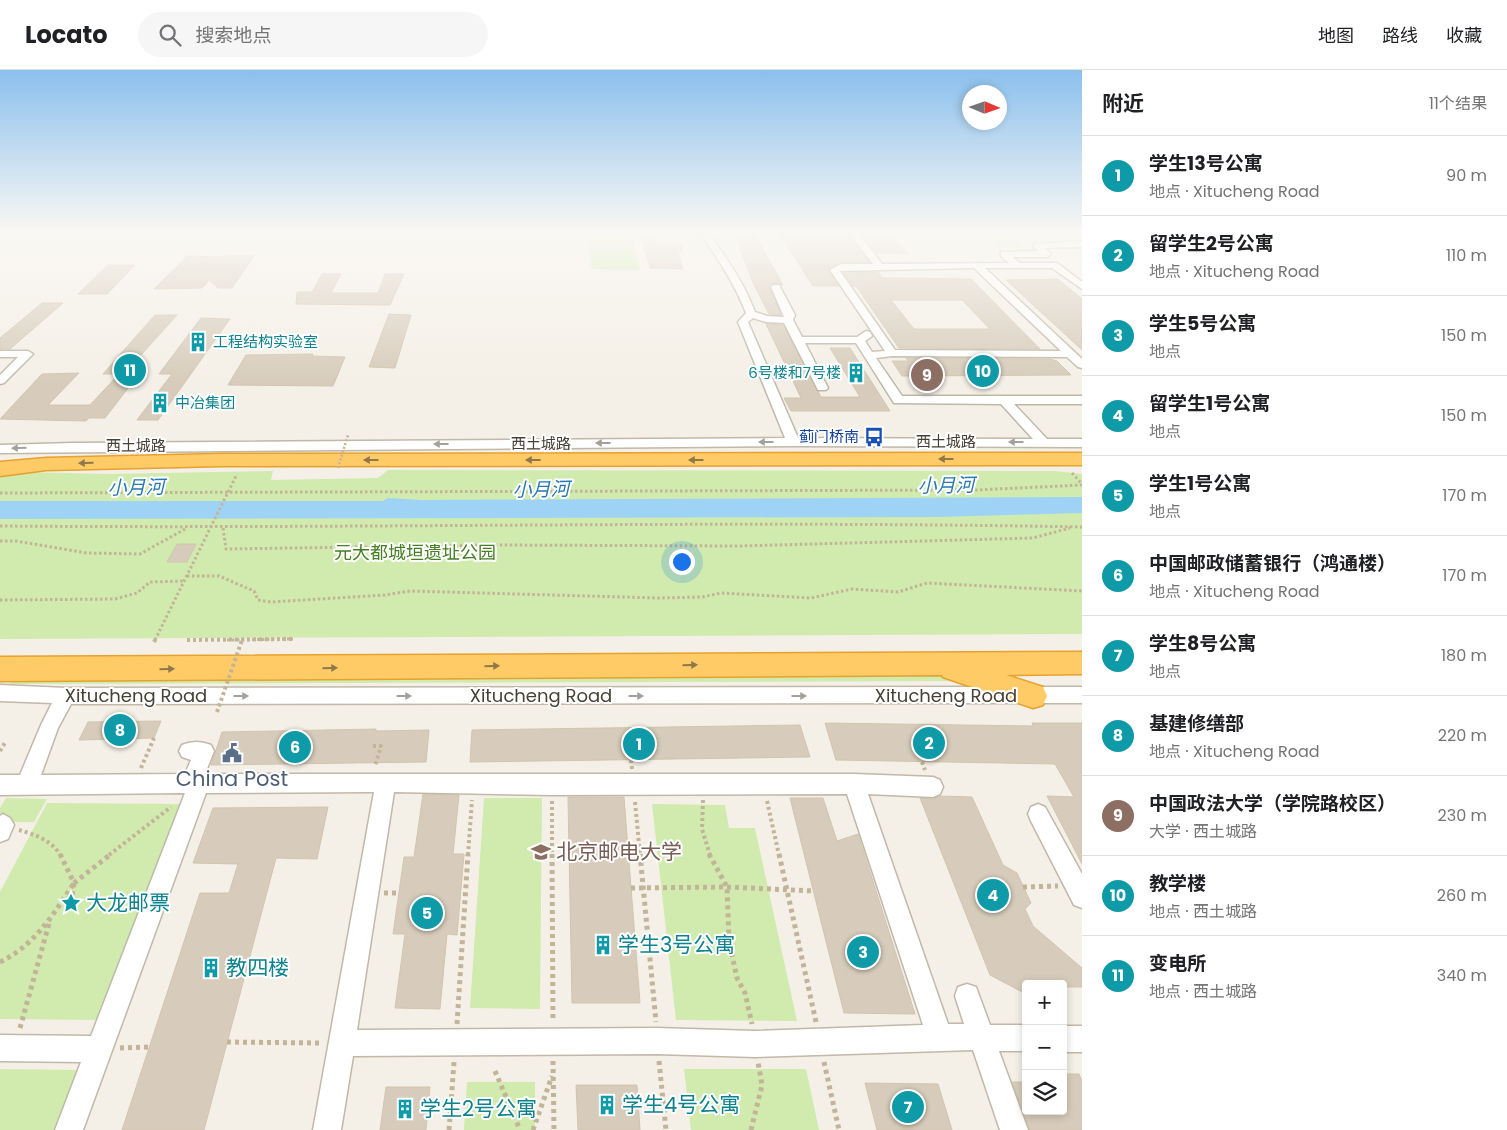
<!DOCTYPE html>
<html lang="zh">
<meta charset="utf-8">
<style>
body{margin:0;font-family:Poppins,"Noto Sans SC",sans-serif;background:#f6f6f6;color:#202124}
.controls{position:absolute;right:15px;bottom:15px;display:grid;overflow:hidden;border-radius:5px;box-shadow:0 2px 8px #0003}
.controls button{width:45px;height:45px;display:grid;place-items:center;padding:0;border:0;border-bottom:1px solid #e0e0e0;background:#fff;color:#202124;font:25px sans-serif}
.compass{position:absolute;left:962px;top:15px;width:45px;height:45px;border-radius:50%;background:#fff;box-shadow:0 2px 8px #0003;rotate:92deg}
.you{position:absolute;left:681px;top:491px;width:18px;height:18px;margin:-12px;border:4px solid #fff;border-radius:50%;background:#1a73e8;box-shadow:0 0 0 8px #1a73e833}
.badge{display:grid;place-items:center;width:32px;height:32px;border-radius:50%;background:#ea580c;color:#fff;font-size:16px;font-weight:700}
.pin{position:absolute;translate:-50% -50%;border:2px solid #fff;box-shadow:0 1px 5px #0006}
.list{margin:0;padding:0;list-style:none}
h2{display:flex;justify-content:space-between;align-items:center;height:65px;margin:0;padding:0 20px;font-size:21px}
h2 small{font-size:16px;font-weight:400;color:#757577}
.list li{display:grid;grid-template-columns:32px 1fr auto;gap:15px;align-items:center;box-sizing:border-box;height:80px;padding:0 20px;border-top:1px solid #e0e0e0}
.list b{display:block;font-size:19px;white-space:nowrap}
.list p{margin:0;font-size:16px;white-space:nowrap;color:#757577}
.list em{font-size:16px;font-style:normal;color:#757577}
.icon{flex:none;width:28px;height:28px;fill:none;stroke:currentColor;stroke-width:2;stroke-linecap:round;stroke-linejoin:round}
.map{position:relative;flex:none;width:1082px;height:1060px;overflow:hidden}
header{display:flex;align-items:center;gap:30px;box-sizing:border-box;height:70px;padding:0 25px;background:#fff;border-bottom:1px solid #e0e0e0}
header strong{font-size:24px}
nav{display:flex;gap:28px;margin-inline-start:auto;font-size:18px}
.search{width:350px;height:45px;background:#f6f6f6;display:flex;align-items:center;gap:12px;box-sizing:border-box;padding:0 18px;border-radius:28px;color:#757577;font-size:19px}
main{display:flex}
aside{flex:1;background:#fff}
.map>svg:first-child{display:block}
.green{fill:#d0ebad}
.water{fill:#9fd3f5}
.building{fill:#d7ccbb;stroke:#d2c4ae;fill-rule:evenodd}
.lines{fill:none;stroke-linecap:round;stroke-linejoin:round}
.minor-casing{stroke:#c0b8a9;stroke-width:3}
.highway-casing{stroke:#e7a12e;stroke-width:3}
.path-far2{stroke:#c3b499;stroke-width:3;stroke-dasharray:2.5 2.5;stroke-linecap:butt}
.path-far1{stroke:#c3b499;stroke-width:4;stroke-dasharray:3 3;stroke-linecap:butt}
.path{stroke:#c3b499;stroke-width:5;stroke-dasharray:4 4;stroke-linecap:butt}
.minor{fill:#fff;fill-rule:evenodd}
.highway{fill:#ffcb67;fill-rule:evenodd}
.path-bridge-far1{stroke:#c3b499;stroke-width:2.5;stroke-dasharray:2 2;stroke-linecap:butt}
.path-bridge{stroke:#c3b499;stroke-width:4;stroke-dasharray:3 3;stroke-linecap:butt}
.oneway{fill:#a4a09a}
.oneway2{fill:#917849}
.labels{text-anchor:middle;stroke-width:4;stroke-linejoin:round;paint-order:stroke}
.far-culture-label{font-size:15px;fill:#0d838f;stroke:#fff;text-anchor:start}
.far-transit-label{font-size:15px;fill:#164399;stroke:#fff;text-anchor:end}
.far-street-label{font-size:15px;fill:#484035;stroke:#fff}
.park-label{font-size:18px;fill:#477e24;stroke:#fff}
.street-label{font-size:18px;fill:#484035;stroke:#fff}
.water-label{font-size:19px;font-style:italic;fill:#2679b2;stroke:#fff}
.near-service-label{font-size:21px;fill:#4e5e75;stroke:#fff}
.near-education-label{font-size:21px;fill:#785e54;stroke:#fff;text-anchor:start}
.near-culture-label{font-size:21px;fill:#0d838f;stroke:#fff;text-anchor:start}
</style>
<header>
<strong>Locato</strong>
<div class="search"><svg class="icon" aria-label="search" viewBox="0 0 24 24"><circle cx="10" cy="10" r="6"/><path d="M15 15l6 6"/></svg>搜索地点</div>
<nav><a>地图</a><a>路线</a><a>收藏</a></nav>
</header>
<main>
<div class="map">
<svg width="1082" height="1060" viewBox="0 0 1082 1060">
<rect width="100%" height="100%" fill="#f4f0e7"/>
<g class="green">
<polygon points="981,163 1006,163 1026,178 999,178"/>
<polygon points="588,167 633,167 640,200 591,199"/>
<polygon points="388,400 1055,401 1082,404 1082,564 0,569 0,405 24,402 108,404 273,401 271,410 378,408"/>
<polygon points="957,604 975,611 8,614 16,610"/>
<polygon points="6,728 47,729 34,752 0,752 0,738"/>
<polygon points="484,728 542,728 540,939 470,938"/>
<polygon points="47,733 182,734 98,950 0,949 0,822"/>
<polygon points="652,734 725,735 729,758 755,758 797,951 676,950"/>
<polygon points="0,999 79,1000 56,1060 0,1060"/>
<polygon points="684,999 806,999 819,1060 691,1060"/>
<polygon points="467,1012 535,1012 535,1060 464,1060"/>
</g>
<polygon class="water" points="1082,427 1082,443 938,447 0,449 0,431 383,431 388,428 421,430"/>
<g class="building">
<polygon points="734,163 754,163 783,215 773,213 769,215 781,245 769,244 754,215"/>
<polygon points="779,163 848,165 869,192 840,192 828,200 839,216 813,216"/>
<polygon points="866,163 891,163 909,184 876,183 862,165 867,165"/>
<polygon points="642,168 656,168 657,172 679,172 682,181 678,183 683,199 650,198"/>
<polygon points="225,185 254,186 232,218 218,218 209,210 202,218 154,219 187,186 224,187"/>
<polygon points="108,195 135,195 107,224 78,224"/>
<path d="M878,202L882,208L971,209L1040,279L899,278L856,216H853L844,203ZM891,230H962L990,259H914Z"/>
<polygon points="322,204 341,204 331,223 378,223 385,204 404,204 390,235 296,234 297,222 312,222"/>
<polygon points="1058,209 1082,229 1082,280 1006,210"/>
<polygon points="42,233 63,233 10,279 0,279 0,268"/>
<polygon points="389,244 411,245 395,298 369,297"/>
<polygon points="155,245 177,245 131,296 145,296 105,348 89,348 86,351 0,349 42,304 79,303 48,335 90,335 119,304 103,304"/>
<polygon points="201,248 230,249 158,350 137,350 172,304 159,304"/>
<polygon points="766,254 783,255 821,327 860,327 830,278 850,278 890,341 791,341 784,328 801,328"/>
<polygon points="313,284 312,286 345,287 333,316 228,315 246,285"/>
<polygon points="906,288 1050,289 1057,291 1071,305 902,306 892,291 908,291"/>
<polygon points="177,474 196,474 187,492 167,492"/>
<polygon points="161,651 154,668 79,670 88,652"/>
<polygon points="825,653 1033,656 1032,653 1082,653 1082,794 1047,726 1074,727 1055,694 836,690"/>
<polygon points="800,655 810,687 470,692 472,660"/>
<polygon points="376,659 376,661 429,660 426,692 211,695 222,662"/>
<polygon points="423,724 459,725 453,784 464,784 457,865 447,864 440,939 395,938 405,864 393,864 404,787 414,787"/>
<polygon points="939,726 972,727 1003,795 1017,803 1031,833 1025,839 1033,856 1082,898 1082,917 1063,917 1063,914 1026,914 1026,924 990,905 920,728 933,729"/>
<polygon points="568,727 624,727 640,933 572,933"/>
<polygon points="790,728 823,728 837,771 858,764 915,944 844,943"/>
<polygon points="328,737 317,789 276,788 204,1060 122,1060 200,823 229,823 238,794 193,793 213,738"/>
<polygon points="1063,1004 1079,1004 1082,1011 1082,1060 1030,1060 1012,1012 1026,1012 1026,1041 1063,1041"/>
<polygon points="865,1013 938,1014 952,1060 877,1060"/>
<polygon points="576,1015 637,1015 640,1060 578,1060"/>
<polygon points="386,1017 430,1017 426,1060 380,1060"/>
</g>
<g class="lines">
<defs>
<g id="minor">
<path d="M700,163H708C727,188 744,213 755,242L767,246L784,247L771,217L773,215H779L795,245L793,250L802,267H857L866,261L870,262L872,266L865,271L872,282L885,281L830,200L841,194H873L849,163H858L882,194L1009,193L1001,186V182L1038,181L1033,176L1034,174L1082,171V177L1045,178L1051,184L1047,187H1012L1020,193H1057L1082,212V219L1052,198H985L1082,289V298L1078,297L1067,287L892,286L876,288L902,326H1082V334H1014L1047,369H1082V377L793,376L0,383V375L73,373L785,368L738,252L746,243C735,214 718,189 700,163ZM974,198L1061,281L895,280L840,201ZM753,248L766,252L784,253L818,320H826L828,318L805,273H856L894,333L1001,334L1033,369L798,368L748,252Z"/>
<polygon points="0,281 28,281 33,284 4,313 0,314 0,305 18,287 0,287"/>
<path d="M0,615L66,618L1082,617V633L71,634L58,658L41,705L185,704L191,690L182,687L179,681L182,675C192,671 201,671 211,675L214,681L205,704H854L933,707L940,710L943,717L940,724L933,727L868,724L948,954H964L955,926L958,917L967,914L976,917L990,955H1026V981H999L1028,1060H1000L973,980L755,987L657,984L353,986L341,1060H313L374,722H370L206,723L83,1060H55L81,992L0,991V965L91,966L185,723L0,725V705H20L41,655L52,633L0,631ZM394,722L552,725L847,724L923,955L755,961L657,958L357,960Z"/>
<polygon points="1038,734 1045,737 1082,804 1082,838 1074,835 1031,751 1028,744 1031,737"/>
<polygon points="3,744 10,748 14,755 8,769 0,772 0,746"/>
<rect x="1063" y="956" width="19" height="26"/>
</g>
<g id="highway">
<polygon points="1082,383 1082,395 222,396 46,400 0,406 0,392 46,388 222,384"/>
<polygon points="1082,582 1082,604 1006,605 1043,617 1047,626 1043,635 1033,638 943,607 942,605 0,611 0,587"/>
</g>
</defs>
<use href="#minor" class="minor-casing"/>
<use href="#highway" class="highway-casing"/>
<g class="path-far2">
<polyline points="1072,403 1082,414"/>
<polyline points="0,423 976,420 1082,415"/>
<path d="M0,456C361,459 721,450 1082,457"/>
<polyline points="223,458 226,479 494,475 740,476 1033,468 1070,458"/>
<polyline points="0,471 16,471 87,483 140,484 187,458"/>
<polyline points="187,506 219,506 254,521 258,530 271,532 385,525 410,521 659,528 702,527 721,523 811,528 852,519 898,522 927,513 1082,521"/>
<polyline points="0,530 115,529 137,523 150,512 184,511"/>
<polyline points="155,570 237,404"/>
<polyline points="227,570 293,569"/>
</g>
<g class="path-far1">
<polyline points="187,570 293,569"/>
<polyline points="154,572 156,568"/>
<polyline points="373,676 381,676 375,696"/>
<polyline points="0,681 6,671"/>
<polyline points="631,690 632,699"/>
<polyline points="922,692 925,700"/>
<polyline points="141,698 154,668"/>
<polyline points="703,730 702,759 710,785"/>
<polyline points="552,731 552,785"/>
<polyline points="767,731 779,785"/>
<polyline points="635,732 640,785"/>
<path d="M19,760C34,764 53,771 60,785"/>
<polyline points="109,785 171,737"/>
<polyline points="468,785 472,730"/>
</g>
<g class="path">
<polyline points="60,784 74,813 111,784"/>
<polyline points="552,784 553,952"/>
<polyline points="640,784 656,952"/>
<polyline points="709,784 727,817 729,871 737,908 745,923 752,954"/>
<polyline points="779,784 816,952"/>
<polyline points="1023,817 1058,816"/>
<polyline points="631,818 727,817 814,821"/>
<polyline points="384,823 399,823"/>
<polyline points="71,833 74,813"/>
<path d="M0,892C35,875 53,845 74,813"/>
<polyline points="457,954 468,784"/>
<polyline points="20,958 50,850"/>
<polyline points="227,972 321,973"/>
<polyline points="120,978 149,977"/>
<polyline points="553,991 554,1060"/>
<polyline points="659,991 666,1060"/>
<polyline points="824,992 839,1060"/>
<polyline points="495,1001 520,1060"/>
<polyline points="449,1060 454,992"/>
<polyline points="533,1060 552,1006"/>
<polyline points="751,1060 762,1015 758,992"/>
</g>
<use href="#minor" class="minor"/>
<use href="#highway" class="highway"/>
<polyline class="path-bridge-far1" points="338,398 348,365"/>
<polyline class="path-bridge" points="217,642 242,570"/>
</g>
<defs><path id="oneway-solid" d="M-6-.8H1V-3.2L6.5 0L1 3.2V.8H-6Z" transform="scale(1.25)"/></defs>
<g class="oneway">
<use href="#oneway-solid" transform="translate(766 372) rotate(180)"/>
<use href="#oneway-solid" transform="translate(1016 372) rotate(-180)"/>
<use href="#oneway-solid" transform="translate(603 373) rotate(180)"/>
<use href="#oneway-solid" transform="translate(441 374) rotate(180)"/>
<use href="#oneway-solid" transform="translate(19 378) rotate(178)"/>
<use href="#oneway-solid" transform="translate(241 626)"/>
<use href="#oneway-solid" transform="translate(404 626)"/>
<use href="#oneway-solid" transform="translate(636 626)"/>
<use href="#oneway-solid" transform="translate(799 626)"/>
</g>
<g class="oneway2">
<use href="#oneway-solid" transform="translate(946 389) rotate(180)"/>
<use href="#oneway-solid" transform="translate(371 390) rotate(180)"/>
<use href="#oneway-solid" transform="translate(533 390) rotate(180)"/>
<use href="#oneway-solid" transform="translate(696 390) rotate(180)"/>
<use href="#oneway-solid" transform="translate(86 393) rotate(179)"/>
<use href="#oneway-solid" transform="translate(690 595) rotate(-1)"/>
<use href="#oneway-solid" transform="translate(492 596) rotate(-1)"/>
<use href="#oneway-solid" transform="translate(330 598) rotate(-1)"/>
<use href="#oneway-solid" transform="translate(167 599) rotate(-1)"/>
</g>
<linearGradient id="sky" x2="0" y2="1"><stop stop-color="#8bc0ed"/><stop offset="0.52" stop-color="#faf8f4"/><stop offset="1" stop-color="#faf8f4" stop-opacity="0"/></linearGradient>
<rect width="1082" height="312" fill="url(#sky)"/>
<defs>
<symbol id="building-bare" viewBox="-9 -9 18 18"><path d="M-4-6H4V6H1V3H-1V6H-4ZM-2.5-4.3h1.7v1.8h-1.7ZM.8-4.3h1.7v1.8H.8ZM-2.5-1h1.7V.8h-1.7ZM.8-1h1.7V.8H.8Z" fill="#0f9aa8" stroke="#fff" stroke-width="2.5" paint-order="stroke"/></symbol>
<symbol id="bus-bare" viewBox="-9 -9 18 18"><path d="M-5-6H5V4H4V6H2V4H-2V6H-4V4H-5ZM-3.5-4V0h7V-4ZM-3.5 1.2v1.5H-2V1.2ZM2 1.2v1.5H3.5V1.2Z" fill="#1a4fb4" stroke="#fff" stroke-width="2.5" paint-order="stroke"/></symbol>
<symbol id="civic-bare" viewBox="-9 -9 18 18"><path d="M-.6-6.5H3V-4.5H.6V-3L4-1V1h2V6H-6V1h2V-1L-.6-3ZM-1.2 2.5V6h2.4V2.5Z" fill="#5c6f8a" stroke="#fff" stroke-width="2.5" paint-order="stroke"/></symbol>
<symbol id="university-bare" viewBox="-9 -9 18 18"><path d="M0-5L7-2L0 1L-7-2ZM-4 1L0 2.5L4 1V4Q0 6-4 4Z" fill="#8d6e63" stroke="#fff" stroke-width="2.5" paint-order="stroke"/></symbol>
<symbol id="sight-bare" viewBox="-9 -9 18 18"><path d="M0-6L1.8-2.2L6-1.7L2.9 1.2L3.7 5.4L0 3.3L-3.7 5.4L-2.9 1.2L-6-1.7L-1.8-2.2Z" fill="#0f9aa8" stroke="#fff" stroke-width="2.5" paint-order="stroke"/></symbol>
</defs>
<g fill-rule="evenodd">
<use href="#building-bare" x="184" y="258" width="28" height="28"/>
<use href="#building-bare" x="842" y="289" width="28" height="28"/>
<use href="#building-bare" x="146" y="319" width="28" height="28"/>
<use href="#bus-bare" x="860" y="353" width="28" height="28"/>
<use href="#civic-bare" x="218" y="669" width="28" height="28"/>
<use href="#university-bare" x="527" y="768" width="28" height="28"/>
<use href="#sight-bare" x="57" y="819" width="28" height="28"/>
<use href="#building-bare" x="589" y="861" width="28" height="28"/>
<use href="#building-bare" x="197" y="884" width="28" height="28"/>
<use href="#building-bare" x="593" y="1021" width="28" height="28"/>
<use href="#building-bare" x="391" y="1025" width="28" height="28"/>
</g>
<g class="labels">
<g class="far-culture-label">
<text x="213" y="277">工程结构实验室</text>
<text x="841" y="308" text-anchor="end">6号楼和7号楼</text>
<text x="175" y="338">中冶集团</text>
</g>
<g class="far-transit-label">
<text x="859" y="372">蓟门桥南</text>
</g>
<g class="far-street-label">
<text x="946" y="377">西土城路</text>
<text x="541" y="379">西土城路</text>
<text x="136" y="381">西土城路</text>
</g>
<g class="park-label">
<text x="415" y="489">元大都城垣遗址公园</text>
</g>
<g class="street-label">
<text x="136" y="632">Xitucheng Road</text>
<text x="541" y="632">Xitucheng Road</text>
<text x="946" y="632">Xitucheng Road</text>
</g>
<g class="water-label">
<text transform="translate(946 415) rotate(-1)" y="7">小月河</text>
<text transform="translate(136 417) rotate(-1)" y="7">小月河</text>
<text transform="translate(541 419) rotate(-1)" y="7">小月河</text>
</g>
<g class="near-service-label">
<text x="232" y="716">China Post</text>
</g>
<g class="near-education-label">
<text x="556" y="789">北京邮电大学</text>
</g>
<g class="near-culture-label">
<text x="86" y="840">大龙邮票</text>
<text x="618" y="882">学生3号公寓</text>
<text x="226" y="905">教四楼</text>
<text x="622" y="1042">学生4号公寓</text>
<text x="420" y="1046">学生2号公寓</text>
</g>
</g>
</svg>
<div class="controls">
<button>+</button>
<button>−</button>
<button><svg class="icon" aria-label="layers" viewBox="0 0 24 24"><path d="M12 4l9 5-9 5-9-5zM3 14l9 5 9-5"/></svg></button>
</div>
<svg class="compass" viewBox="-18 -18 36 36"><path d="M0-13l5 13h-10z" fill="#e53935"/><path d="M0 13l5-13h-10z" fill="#757577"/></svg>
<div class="you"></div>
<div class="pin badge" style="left:639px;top:674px;background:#0f9aa8">1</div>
<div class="pin badge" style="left:929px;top:673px;background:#0f9aa8">2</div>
<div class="pin badge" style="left:863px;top:882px;background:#0f9aa8">3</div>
<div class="pin badge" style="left:993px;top:825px;background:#0f9aa8">4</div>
<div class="pin badge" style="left:427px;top:843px;background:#0f9aa8">5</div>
<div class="pin badge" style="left:295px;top:677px;background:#0f9aa8">6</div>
<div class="pin badge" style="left:908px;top:1037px;background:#0f9aa8">7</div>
<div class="pin badge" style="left:120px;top:660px;background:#0f9aa8">8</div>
<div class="pin badge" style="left:927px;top:305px;background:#8d6e63">9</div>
<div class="pin badge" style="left:983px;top:301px;background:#0f9aa8">10</div>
<div class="pin badge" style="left:130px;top:300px;background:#0f9aa8">11</div>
</div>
<aside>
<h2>附近<small>11个结果</small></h2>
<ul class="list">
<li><span class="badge" style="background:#0f9aa8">1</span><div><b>学生13号公寓</b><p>地点 · Xitucheng Road</p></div><em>90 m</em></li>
<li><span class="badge" style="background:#0f9aa8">2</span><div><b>留学生2号公寓</b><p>地点 · Xitucheng Road</p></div><em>110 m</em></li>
<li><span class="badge" style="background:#0f9aa8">3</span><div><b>学生5号公寓</b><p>地点</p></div><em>150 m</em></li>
<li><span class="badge" style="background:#0f9aa8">4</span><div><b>留学生1号公寓</b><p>地点</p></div><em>150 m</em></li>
<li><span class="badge" style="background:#0f9aa8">5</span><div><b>学生1号公寓</b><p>地点</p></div><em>170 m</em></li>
<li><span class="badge" style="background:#0f9aa8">6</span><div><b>中国邮政储蓄银行（鸿通楼）</b><p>地点 · Xitucheng Road</p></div><em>170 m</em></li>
<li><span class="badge" style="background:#0f9aa8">7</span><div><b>学生8号公寓</b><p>地点</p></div><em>180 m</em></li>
<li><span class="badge" style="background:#0f9aa8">8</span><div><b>基建修缮部</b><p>地点 · Xitucheng Road</p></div><em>220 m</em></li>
<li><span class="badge" style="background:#8d6e63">9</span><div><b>中国政法大学（学院路校区）</b><p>大学 · 西土城路</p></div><em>230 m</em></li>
<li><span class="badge" style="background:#0f9aa8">10</span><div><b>教学楼</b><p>地点 · 西土城路</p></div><em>260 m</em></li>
<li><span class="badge" style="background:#0f9aa8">11</span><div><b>变电所</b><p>地点 · 西土城路</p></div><em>340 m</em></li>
</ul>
</aside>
</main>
